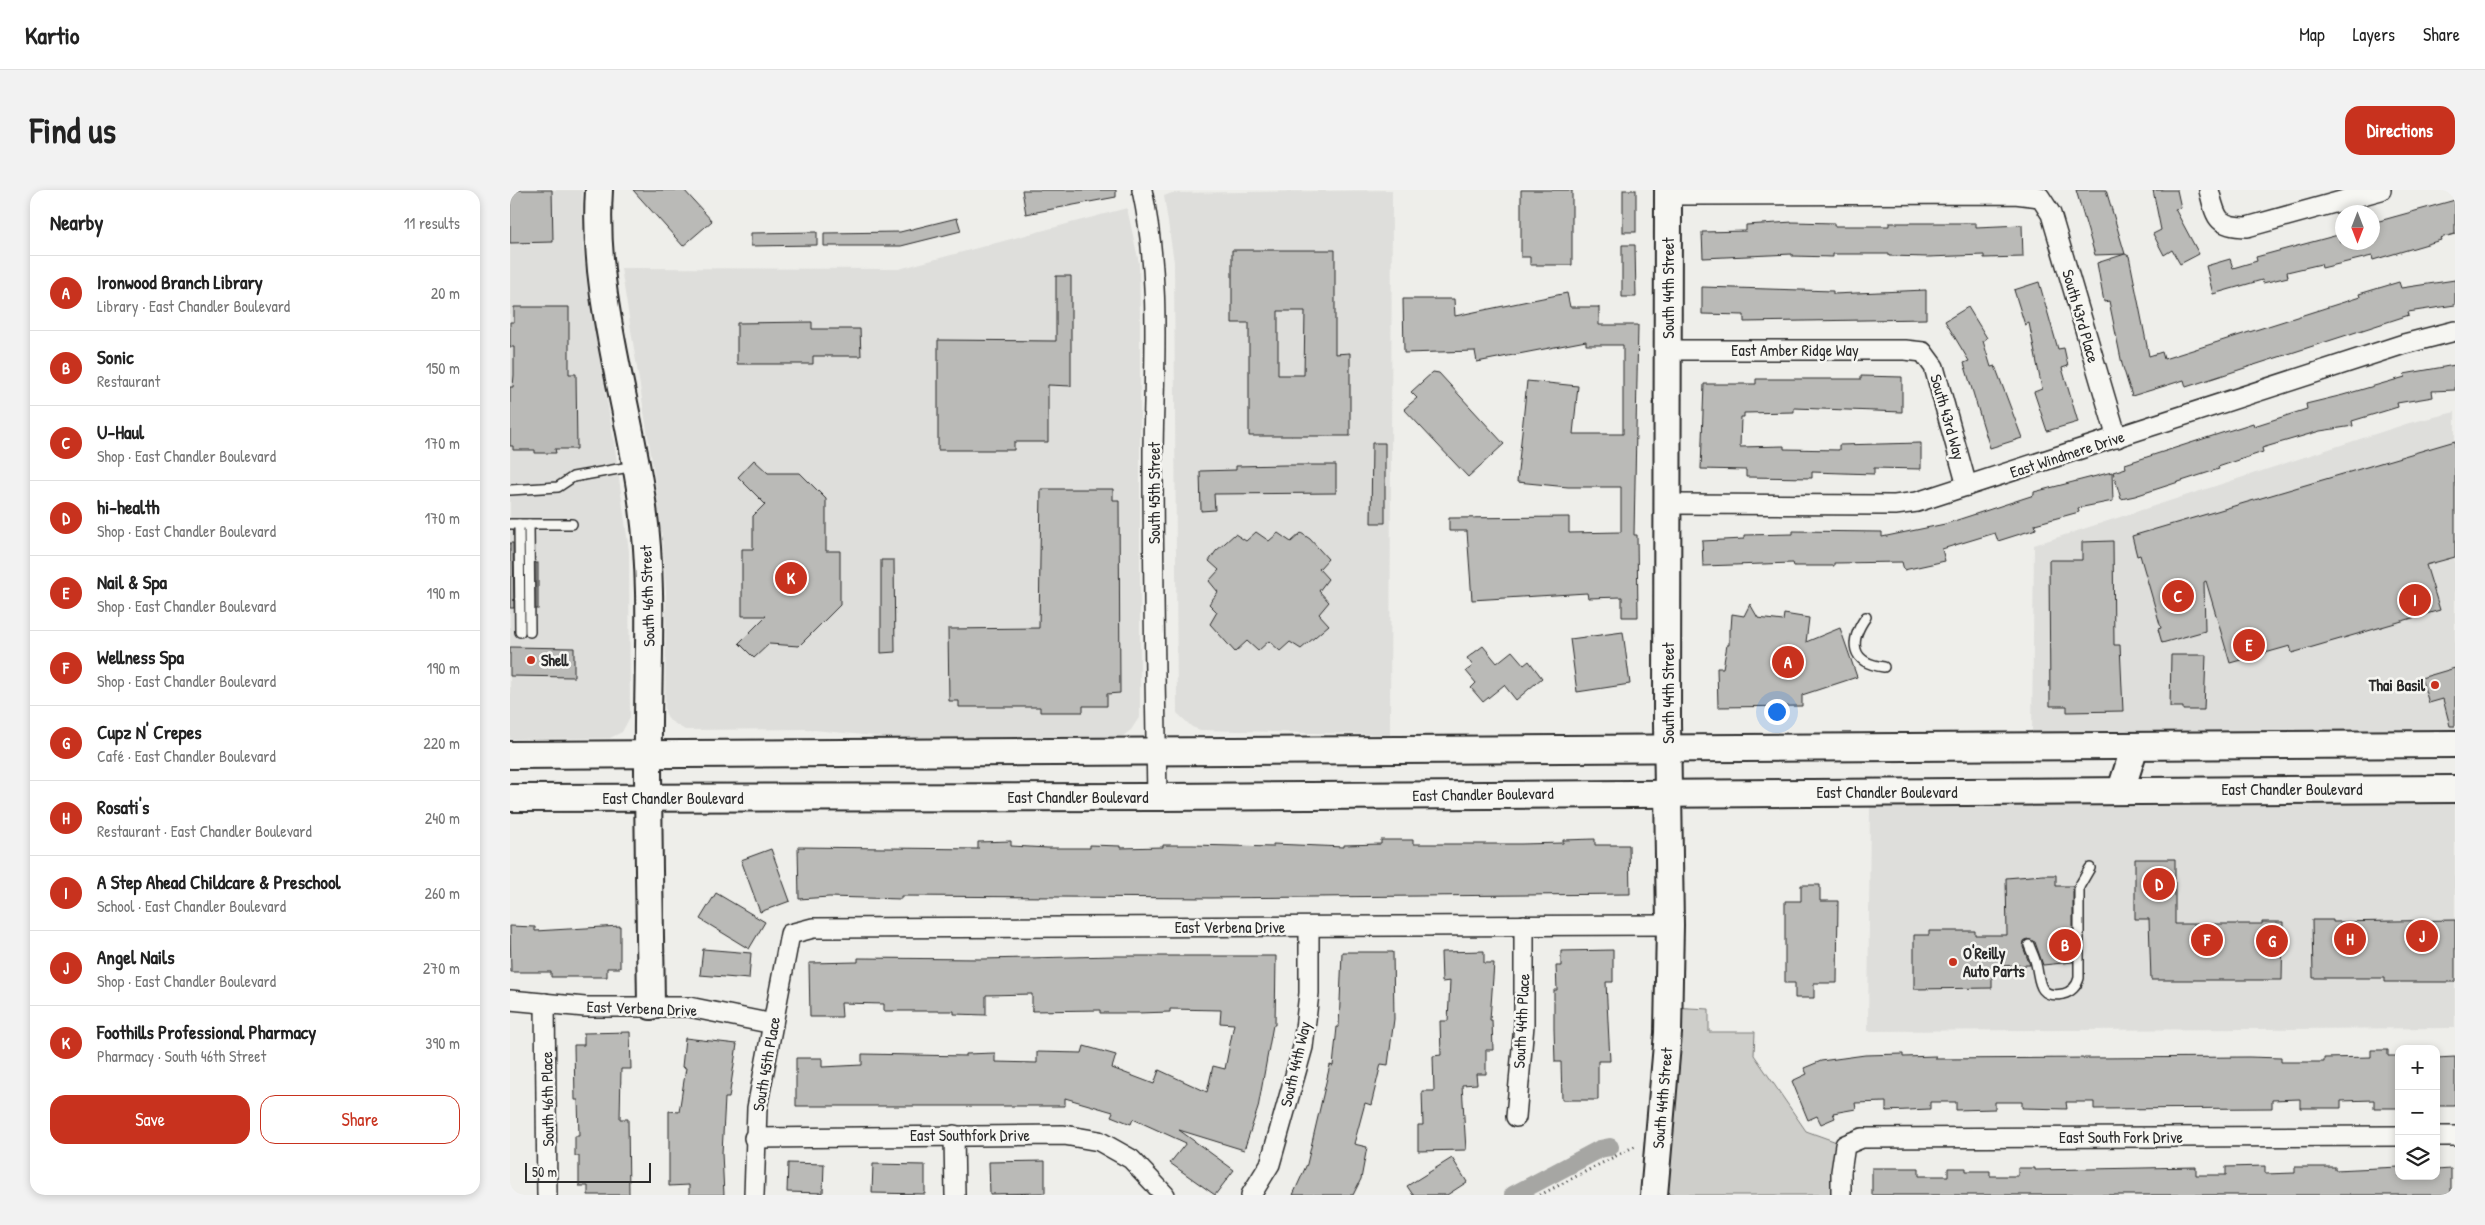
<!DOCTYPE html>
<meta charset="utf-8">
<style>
body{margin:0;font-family:"Patrick Hand",sans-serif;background:#f2f2f2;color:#222}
.controls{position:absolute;right:15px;bottom:15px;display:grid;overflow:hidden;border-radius:10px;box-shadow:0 2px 8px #0003}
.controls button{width:45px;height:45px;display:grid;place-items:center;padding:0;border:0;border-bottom:1px solid #e0e0e0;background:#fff;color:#222;font:25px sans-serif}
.compass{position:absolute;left:1825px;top:15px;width:45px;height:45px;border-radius:50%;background:#fff;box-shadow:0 2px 8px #0003;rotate:180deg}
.scale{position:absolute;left:15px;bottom:12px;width:126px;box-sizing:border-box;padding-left:5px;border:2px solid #2b2b2b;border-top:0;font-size:14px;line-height:18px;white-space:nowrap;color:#2b2b2b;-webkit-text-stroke:4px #f6f6f2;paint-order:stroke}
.you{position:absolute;left:1266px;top:521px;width:18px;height:18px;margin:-12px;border:4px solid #fff;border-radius:50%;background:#1a73e8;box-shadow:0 0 0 8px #1a73e833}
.badge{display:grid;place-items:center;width:32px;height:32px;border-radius:50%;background:#c8321e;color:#fff;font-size:16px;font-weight:700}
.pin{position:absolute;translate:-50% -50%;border:2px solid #fff;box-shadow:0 1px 5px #0006}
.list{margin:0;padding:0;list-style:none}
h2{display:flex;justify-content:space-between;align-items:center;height:65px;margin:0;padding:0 20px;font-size:21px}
h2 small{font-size:16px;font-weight:400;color:#767676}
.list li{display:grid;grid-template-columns:32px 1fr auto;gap:15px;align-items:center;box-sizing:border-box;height:75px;padding:0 20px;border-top:1px solid #e0e0e0}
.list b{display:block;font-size:19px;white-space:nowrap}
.list p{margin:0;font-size:16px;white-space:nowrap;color:#767676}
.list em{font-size:16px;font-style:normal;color:#767676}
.actions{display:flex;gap:10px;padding:15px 20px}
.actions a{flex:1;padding:11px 0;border:1px solid #c8321e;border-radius:15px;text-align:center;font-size:18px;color:#c8321e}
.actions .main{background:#c8321e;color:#fff}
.icon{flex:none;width:28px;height:28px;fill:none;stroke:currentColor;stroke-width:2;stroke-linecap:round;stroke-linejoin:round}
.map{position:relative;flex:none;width:1945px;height:1005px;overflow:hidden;border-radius:15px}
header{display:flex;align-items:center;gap:30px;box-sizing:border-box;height:70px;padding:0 25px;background:#fff;border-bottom:1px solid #e0e0e0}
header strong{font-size:24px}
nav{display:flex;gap:28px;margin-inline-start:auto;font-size:18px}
.intro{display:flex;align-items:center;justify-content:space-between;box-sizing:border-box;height:120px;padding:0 30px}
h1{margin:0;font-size:35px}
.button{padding:12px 22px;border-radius:15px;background:#c8321e;color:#fff;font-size:18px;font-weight:700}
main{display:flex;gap:30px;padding:0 30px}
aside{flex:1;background:#fff;border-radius:15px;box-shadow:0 2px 8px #0003}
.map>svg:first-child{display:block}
.built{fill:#dededb}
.green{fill:#cececa;stroke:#7c7c7a}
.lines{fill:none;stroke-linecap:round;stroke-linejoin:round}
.canal{stroke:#a6a6a3;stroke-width:18}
.building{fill:#babab7;stroke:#2b2b2b;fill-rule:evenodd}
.lane-casing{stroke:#2b2b2b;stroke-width:12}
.street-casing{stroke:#2b2b2b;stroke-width:22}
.secondary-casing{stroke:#2b2b2b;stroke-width:30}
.path{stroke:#2b2b2b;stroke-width:3;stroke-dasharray:1 4;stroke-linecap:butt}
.lane{stroke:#f6f6f2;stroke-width:9}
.street{stroke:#f6f6f2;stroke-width:19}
.secondary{stroke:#f6f6f2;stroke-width:26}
.poi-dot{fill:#c8321e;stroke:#f6f6f2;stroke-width:2}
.labels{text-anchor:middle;stroke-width:5;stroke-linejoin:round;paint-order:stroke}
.street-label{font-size:16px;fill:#2b2b2b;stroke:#f6f6f2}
.poi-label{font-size:16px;font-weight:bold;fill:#2b2b2b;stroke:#f6f6f2;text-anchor:start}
</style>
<header>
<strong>Kartio</strong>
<nav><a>Map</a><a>Layers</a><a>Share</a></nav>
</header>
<div class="intro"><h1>Find us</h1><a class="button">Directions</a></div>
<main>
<aside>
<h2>Nearby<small>11 results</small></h2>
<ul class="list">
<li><span class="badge">A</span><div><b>Ironwood Branch Library</b><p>Library · East Chandler Boulevard</p></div><em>20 m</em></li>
<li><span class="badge">B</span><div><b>Sonic</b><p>Restaurant</p></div><em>150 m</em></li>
<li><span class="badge">C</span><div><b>U-Haul</b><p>Shop · East Chandler Boulevard</p></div><em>170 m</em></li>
<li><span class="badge">D</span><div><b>hi-health</b><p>Shop · East Chandler Boulevard</p></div><em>170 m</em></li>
<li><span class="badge">E</span><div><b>Nail &amp; Spa</b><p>Shop · East Chandler Boulevard</p></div><em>190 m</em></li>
<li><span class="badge">F</span><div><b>Wellness Spa</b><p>Shop · East Chandler Boulevard</p></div><em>190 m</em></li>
<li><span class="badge">G</span><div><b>Cupz N' Crepes</b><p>Café · East Chandler Boulevard</p></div><em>220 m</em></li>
<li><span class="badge">H</span><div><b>Rosati's</b><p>Restaurant · East Chandler Boulevard</p></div><em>240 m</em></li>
<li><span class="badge">I</span><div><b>A Step Ahead Childcare &amp; Preschool</b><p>School · East Chandler Boulevard</p></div><em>260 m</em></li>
<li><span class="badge">J</span><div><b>Angel Nails</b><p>Shop · East Chandler Boulevard</p></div><em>270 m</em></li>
<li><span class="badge">K</span><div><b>Foothills Professional Pharmacy</b><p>Pharmacy · South 46th Street</p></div><em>390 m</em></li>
</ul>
<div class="actions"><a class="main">Save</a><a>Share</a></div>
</aside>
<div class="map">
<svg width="1945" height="1005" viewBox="0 0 1945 1005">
<rect width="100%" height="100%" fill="#eeeeea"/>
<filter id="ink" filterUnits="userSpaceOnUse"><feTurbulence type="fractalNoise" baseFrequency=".02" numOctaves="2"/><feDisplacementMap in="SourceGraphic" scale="10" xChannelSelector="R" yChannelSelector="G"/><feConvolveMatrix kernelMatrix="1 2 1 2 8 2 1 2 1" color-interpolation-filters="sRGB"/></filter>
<g filter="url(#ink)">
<g class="built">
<polygon points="0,0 72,0 73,59 80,113 104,251 119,361 120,527 112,542 100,548 0,549"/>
<polygon points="882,0 880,545 690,540 682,537 667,523 664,72 654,6 662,3"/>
<polygon points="617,18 629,73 630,123 630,526 621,540 613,546 603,547 383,548 295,539 175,540 159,530 155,522 156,403 153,357 145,290 111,78 389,79"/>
<polygon points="1945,222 1945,541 1522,543 1524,355 1899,233"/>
<polygon points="1945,612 1945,838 1358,841 1360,615"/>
</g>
<polygon class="green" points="1159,817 1199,819 1199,842 1245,842 1244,865 1296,941 1335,955 1331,1005 1144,1005"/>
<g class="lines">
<polyline class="canal" points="1003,1005 1090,959 1100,957"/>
</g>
<g class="building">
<polygon points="0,0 42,0 43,52 0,53"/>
<polygon points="123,0 174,0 202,31 173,56"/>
<polygon points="512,0 606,0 606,7 516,24"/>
<polygon points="1011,0 1062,0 1062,75 1020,75 1020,67 1011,67"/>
<rect x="1113" y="0" width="13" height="42"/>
<polygon points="1566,0 1596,0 1615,64 1585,65"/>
<polygon points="1643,0 1667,0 1671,18 1665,19 1689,64 1670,74 1662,60 1654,65 1643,44 1651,40"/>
<polygon points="1945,10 1945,44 1930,48 1931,50 1863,70 1862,66 1812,78 1811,74 1777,82 1778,87 1753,93 1752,90 1703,104 1696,76 1720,69 1723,78 1747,71 1746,67 1828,45 1830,52 1862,52 1862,33"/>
<polygon points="447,28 451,41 391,56 314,56 314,43 390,42"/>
<polygon points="1283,32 1324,33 1324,36 1379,36 1379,33 1466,33 1466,37 1512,35 1513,67 1474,68 1474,65 1418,67 1379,66 1379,64 1323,64 1323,67 1282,66 1282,64 1193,68 1192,42 1236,41 1236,35"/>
<polygon points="307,42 307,55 241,56 241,43"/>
<polygon points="1112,55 1125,55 1126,107 1112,107"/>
<path d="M722,60H825V164L840,163V246H739V133H722ZM768,121H795L794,185H768Z"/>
<polygon points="1615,64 1619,66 1639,166 1652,162 1654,169 1850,107 1849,104 1889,92 1891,98 1945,90 1945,115 1898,122 1899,125 1676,197 1674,190 1622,206 1612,174 1599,111 1594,112 1587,73"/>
<polygon points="546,86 561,86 561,196 538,195 538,252 504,252 504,260 428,260 428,150 546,151"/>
<polygon points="1529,92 1548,159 1554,158 1558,176 1552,178 1568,232 1537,241 1524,202 1532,199 1519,133 1515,135 1504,100"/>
<polygon points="1192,97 1323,101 1323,104 1416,100 1416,129 1234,132 1234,125 1192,124"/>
<polygon points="1057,103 1060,117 1089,117 1089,135 1128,135 1124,345 1127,345 1128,427 1112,427 1112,407 1078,408 1077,403 962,410 957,341 939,341 939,328 1059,327 1059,343 1111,342 1111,297 1058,297 1007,292 1017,191 1068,196 1063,244 1113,244 1113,155 1076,155 1076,151 967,172 965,161 894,163 893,109 944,109 945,126"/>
<polygon points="4,117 59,117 59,184 66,184 67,259 45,259 46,263 25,263 25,260 3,260 3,256 0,256 0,197 3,197 4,185 4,157 0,157 0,132 4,132"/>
<polygon points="1458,117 1477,148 1473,151 1481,177 1485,176 1512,248 1480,258 1454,173 1459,171 1435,131"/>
<polygon points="302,132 302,139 350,139 351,166 303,166 303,174 227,174 227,133"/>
<polygon points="1945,175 1945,200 1922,201 1923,207 1887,213 1888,217 1842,231 1843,236 1810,241 1752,258 1753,262 1708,277 1709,279 1625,306 1611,309 1603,282 1616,278 1615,274 1743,233 1744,236 1797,219 1796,214 1833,205 1895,187 1894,184"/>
<polygon points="923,182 929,183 994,254 958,287 894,219 907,208 901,202"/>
<polygon points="1351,186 1392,187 1392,222 1284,218 1284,222 1234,223 1234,227 1231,227 1230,257 1274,256 1274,259 1329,260 1329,255 1411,253 1411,279 1364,278 1364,284 1302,282 1302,288 1236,287 1236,280 1191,279 1194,194 1246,194 1246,189 1351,189"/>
<polygon points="1945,251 1945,367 1916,375 1930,420 1782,463 1780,456 1720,473 1696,391 1694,392 1695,441 1652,453 1648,439 1651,438 1630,365 1627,366 1622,346"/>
<polygon points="862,253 875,253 875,333 861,333"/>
<polygon points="244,270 258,283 290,283 316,309 316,361 330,361 330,415 289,456 259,454 244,468 229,453 256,426 232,426 232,359 243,359 243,326 255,314 228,287"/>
<polygon points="775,275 826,275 826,303 704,304 705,320 691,321 690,281 726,280 726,276"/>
<polygon points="1602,282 1603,311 1568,318 1569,322 1525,334 1526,339 1488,351 1485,343 1432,359 1435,371 1394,380 1392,372 1324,373 1324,376 1284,376 1283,373 1193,376 1192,351 1234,349 1234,345 1283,344 1283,341 1372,342 1372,347 1435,334 1524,305 1524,302"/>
<polygon points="531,299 603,299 603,310 609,310 610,503 597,504 597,516 573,516 573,522 530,522 530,517 449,517 449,511 439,511 438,439 529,438"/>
<polygon points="746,342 759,351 768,343 781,352 791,343 800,349 818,369 809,379 818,389 809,401 819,412 809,424 819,435 791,459 780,452 770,461 759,451 748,461 737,451 725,462 700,434 707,422 699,414 708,402 699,391 709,380 699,371 706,361 725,344 736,351"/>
<polygon points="1603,351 1604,455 1610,455 1613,521 1557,522 1557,516 1540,516 1539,370 1572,370 1572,352"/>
<polygon points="0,353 3,353 4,418 0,418"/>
<polygon points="371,370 384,370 385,462 371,463"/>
<rect x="26" y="373" width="2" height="46"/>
<polygon points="1240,414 1248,428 1273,431 1274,424 1299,428 1296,452 1330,438 1347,487 1292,505 1292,516 1208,517 1207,478 1213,478 1217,455 1219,455 1219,439 1221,439 1222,424 1234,426"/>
<polygon points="1113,442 1120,494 1067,502 1060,449"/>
<polygon points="973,456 987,473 1002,461 1014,475 1019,471 1032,488 1006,510 994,495 973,512 961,498 966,493 956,481 963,476 957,468"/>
<polygon points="0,457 64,458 64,487 0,486"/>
<polygon points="1661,465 1696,465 1694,520 1673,520 1673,517 1660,517"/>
<polygon points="1945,478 1945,536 1940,536 1933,509 1919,513 1911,488"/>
<polygon points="1085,649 1085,655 1119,655 1120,704 700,708 391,706 391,709 319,707 289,709 288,657 468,659 468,652 501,651 501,656 538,658 580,658 580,655 610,656 610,658 653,657 653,655 683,655 763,657 763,654 834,657 834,655 871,654 871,650 903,650 903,654 1011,654 1053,653 1053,650"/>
<polygon points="261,659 280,711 250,722 231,670"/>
<polygon points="1625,669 1665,669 1665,734 1752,734 1752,732 1773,732 1772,790 1641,790 1639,729 1625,729"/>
<polygon points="1533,685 1546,685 1546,696 1563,696 1563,772 1533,775 1525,752 1517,749 1514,751 1513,757 1520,775 1482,776 1482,798 1404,799 1404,745 1419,745 1419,741 1465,741 1465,745 1497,745 1496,688"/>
<polygon points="1291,695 1310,695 1310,711 1328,711 1327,793 1304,793 1304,808 1285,808 1285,793 1275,793 1275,711 1291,711"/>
<polygon points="206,703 255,732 239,759 190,729"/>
<polygon points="1802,730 1823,730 1823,732 1945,730 1945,792 1875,792 1875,788 1803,788"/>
<polygon points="0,736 25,737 25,741 110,736 110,778 97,778 97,787 41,787 41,782 1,782"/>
<polygon points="193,759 241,763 239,789 190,785"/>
<polygon points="1103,760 1103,792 1096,792 1100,871 1088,871 1088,910 1052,910 1051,872 1045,872 1044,839 1044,800 1047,800 1046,776 1051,776 1051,761"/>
<polygon points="974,761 974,773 984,773 980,830 982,830 983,860 976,860 976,884 966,884 967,894 952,895 956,960 908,961 908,935 913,935 912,901 924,901 923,866 931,865 930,831 938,831 940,791 932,792 931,762"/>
<polygon points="832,762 883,762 884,829 878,875 871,874 861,915 855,913 844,954 857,957 851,989 843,1005 783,1005 797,974 820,875 823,876 827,837 829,837"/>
<polygon points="605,766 766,766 765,835 763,835 748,918 734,960 669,940 724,980 705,1005 660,973 676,953 623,929 621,934 601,926 603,922 555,908 555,916 286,916 286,868 312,868 312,877 352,875 352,864 456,866 456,864 485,863 485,872 527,873 527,862 572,863 574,856 606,865 602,878 644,894 649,880 697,902 703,876 715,879 724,834 710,833 711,820 660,819 660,822 628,823 590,823 590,820 522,821 522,804 476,805 476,825 444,824 444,821 374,821 374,814 331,813 332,827 300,827 299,773 348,772 348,768 473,769"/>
<polygon points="120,842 121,879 111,879 110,929 118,929 119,1005 78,1005 78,996 69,996 69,966 65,966 65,946 69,946 68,910 65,910 64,855 74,855 74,843"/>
<polygon points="175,848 227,854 219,908 215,908 212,963 214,1005 179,1005 179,995 159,996 159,921 169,922 176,878 172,877"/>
<polygon points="1861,860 1878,860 1878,866 1889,866 1889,918 1864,918 1864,910 1831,911 1831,918 1790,918 1790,909 1762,910 1762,918 1584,919 1584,912 1556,912 1557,919 1512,918 1512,912 1485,912 1485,919 1446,920 1446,912 1420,912 1420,919 1376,921 1376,912 1345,913 1346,919 1323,923 1325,928 1311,934 1307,926 1298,930 1282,891 1297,884 1294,878 1311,871 1355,865 1393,864 1393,867 1426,866 1426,869 1739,867 1771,868 1771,872 1814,872 1814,868 1861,867"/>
<polygon points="1945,867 1945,916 1926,916 1926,868"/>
<polygon points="942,968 957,992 937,1005 903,1005 897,996"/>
<polygon points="535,971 535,1003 480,1004 479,972"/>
<polygon points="278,973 314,974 313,1003 277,1002"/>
<polygon points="363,974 415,975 415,1004 362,1003"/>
<polygon points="1755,976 1755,984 1785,983 1785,977 1825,977 1825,980 1889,977 1889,986 1926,986 1926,980 1941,979 1941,1005 1362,1005 1362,978 1409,978 1409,986 1438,986 1438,978 1456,978 1456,981 1480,981 1480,986 1508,986 1508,978 1525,978 1525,980 1686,977 1686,985 1716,985 1716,977"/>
</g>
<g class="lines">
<defs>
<g id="lane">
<polyline points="0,300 48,297 63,287 125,276"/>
<polyline points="0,334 62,334"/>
<polyline points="9,334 10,442"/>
<polyline points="19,334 20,442"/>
<path d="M1356,427C1339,451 1340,473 1374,477"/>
<path d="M1519,755C1521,761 1525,768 1526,774C1530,789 1527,809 1553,804C1561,802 1567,796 1569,788V697L1580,678"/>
</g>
<g id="street">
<path d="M632,0C651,86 644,175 643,263C643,378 645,493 647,607"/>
<path d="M1699,0C1706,27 1706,37 1737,37L1871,0"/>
<polyline points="1158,5 1505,4 1530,7 1541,24 1607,248"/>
<polyline points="1158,160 1395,160 1413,162 1424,177 1457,296"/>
<polyline points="1159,314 1385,315 1407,312 1894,154 1945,141"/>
<polyline points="0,810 75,817 179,817 263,834"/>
<polyline points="35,813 37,1005"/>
<polyline points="1006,927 1014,835 1014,735"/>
<polyline points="444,945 445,1005"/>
<polyline points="1926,946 1945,946"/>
<polyline points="244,948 554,945 589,951 621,969 655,1005"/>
<polyline points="244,1005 247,918 280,744 303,738 1160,735"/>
<polyline points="741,1005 760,974 793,857 799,803 799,737"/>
<polyline points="1331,1005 1331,982 1335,955 1352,948 1889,946"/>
</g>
<g id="secondary">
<path d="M89,0C82,108 119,211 133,318C144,400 137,482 138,565C138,648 140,732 141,816"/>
<polyline points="0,565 1945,554"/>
<polyline points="1611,600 1625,556"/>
<polyline points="0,608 647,607 1945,599"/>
<polyline points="1144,1005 1158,843 1160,735 1157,533 1158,0"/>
</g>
</defs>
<use href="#lane" class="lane-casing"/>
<use href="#street" class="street-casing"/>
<use href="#secondary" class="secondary-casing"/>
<polyline class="path" points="1030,1005 1127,955"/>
<use href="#lane" class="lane"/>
<use href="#street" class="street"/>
<use href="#secondary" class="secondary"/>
</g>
</g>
<g class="poi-dot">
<circle cx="21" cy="470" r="5"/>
<circle cx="1925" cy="495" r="5"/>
<circle cx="1443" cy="772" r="5"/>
</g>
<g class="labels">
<g class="street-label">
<text transform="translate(1158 98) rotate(-90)" y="6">South 44th Street</text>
<text transform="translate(1571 126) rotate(74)" y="6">South 43rd Place</text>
<text x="1285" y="166">East Amber Ridge Way</text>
<text transform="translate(1438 227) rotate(74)" y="6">South 43rd Way</text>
<text transform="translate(1557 264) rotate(-18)" y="6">East Windmere Drive</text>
<text transform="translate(644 303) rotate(-90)" y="6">South 45th Street</text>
<text transform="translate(137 406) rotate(-92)" y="6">South 46th Street</text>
<text transform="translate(1158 503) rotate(-90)" y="6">South 44th Street</text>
<text x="1782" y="605">East Chandler Boulevard</text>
<text x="1377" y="608">East Chandler Boulevard</text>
<text transform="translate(973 604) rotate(-1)" y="6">East Chandler Boulevard</text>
<text x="568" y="613">East Chandler Boulevard</text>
<text x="163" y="614">East Chandler Boulevard</text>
<text x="720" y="743">East Verbena Drive</text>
<text transform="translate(132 818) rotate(2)" y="6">East Verbena Drive</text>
<text transform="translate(1011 831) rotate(-87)" y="6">South 44th Place</text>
<text transform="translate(256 874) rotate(-80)" y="6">South 45th Place</text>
<text transform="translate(785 874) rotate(-77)" y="6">South 44th Way</text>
<text transform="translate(1152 908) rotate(-85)" y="6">South 44th Street</text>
<text transform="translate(37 909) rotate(-91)" y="6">South 46th Place</text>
<text x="460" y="951">East Southfork Drive</text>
<text x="1611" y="953">East South Fork Drive</text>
</g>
<g class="poi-label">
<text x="31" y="476">Shell</text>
<text x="1915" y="501" text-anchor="end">Thai Basil</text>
<text x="1453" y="769">O'Reilly<tspan x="1453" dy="18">Auto Parts</tspan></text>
</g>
</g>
</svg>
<div class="controls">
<button>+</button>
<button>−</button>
<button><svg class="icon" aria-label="layers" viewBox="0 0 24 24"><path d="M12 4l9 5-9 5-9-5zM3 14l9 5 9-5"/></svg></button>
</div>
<svg class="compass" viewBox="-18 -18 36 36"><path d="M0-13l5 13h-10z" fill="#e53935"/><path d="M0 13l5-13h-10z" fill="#767676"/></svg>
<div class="scale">50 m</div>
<div class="you"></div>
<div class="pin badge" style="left:1278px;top:472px">A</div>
<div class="pin badge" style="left:1555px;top:755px">B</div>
<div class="pin badge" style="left:1668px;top:406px">C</div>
<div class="pin badge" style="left:1649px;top:694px">D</div>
<div class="pin badge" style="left:1739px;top:455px">E</div>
<div class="pin badge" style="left:1697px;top:750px">F</div>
<div class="pin badge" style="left:1762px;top:751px">G</div>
<div class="pin badge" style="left:1840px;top:749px">H</div>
<div class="pin badge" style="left:1905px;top:410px">I</div>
<div class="pin badge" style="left:1912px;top:746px">J</div>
<div class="pin badge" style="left:281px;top:388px">K</div>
</div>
</main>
